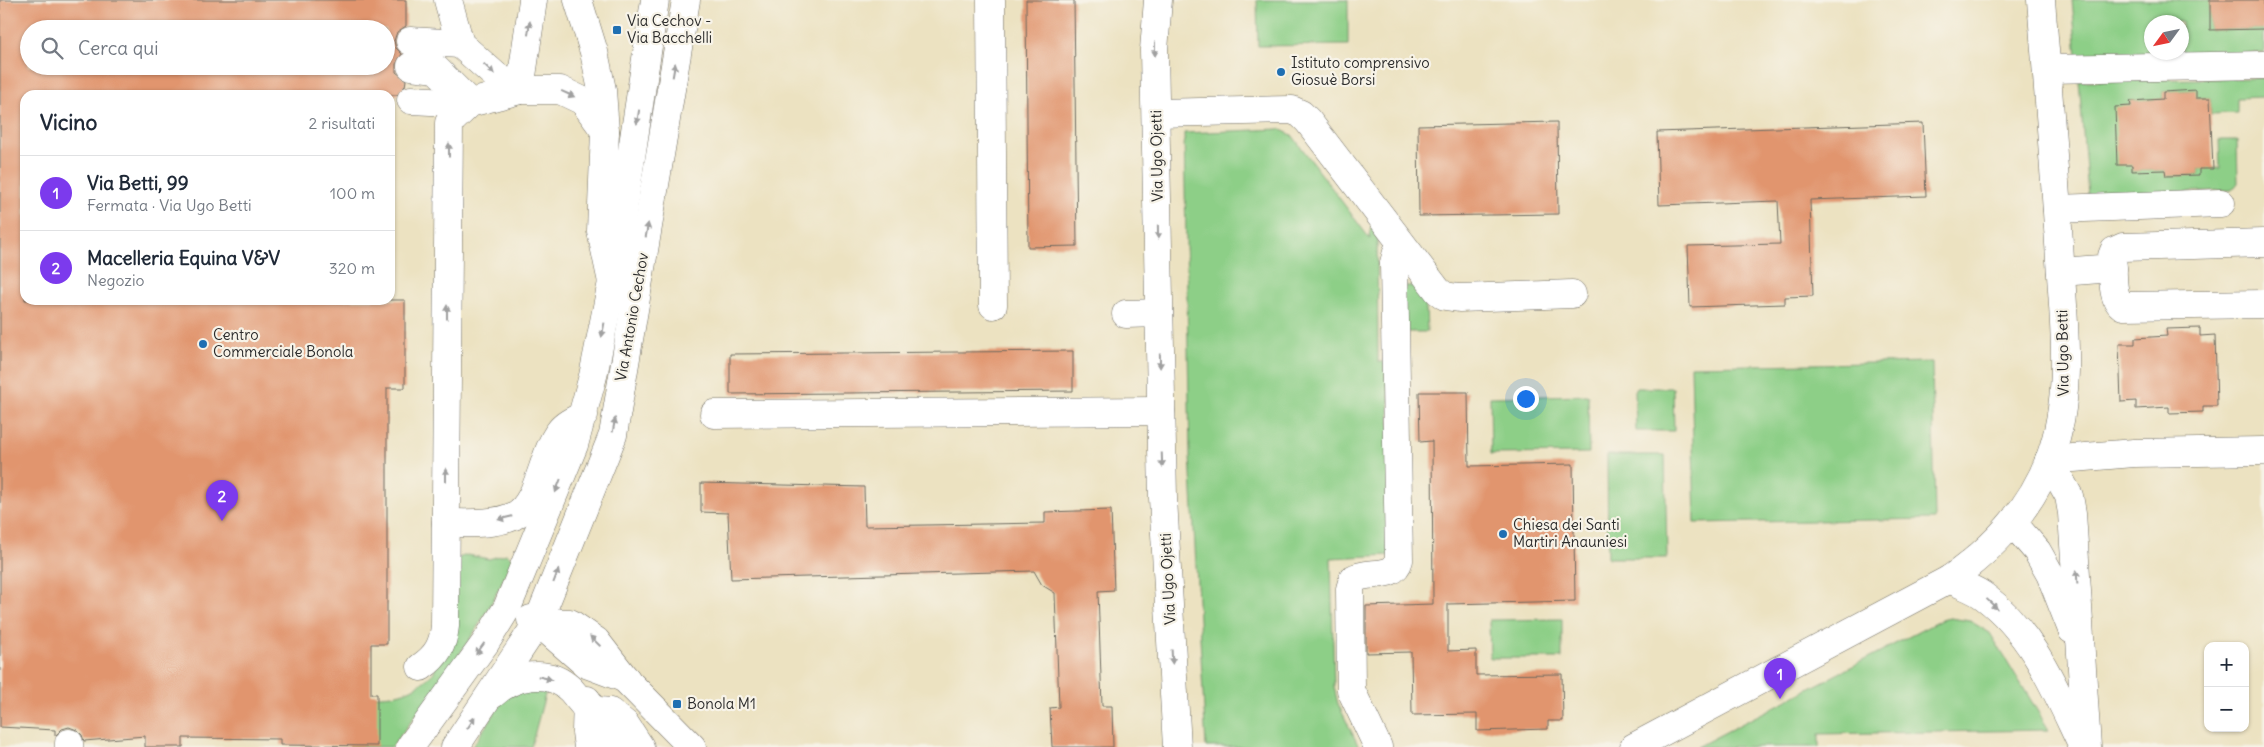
<!DOCTYPE html>
<html lang="it">
<meta charset="utf-8">
<style>
body{margin:0;font-family:Delius,sans-serif;background:#f2f2f3;color:#1f2937}
.controls{position:absolute;right:15px;bottom:15px;display:grid;overflow:hidden;border-radius:10px;box-shadow:0 1px 4px #0004}
.controls button{width:45px;height:45px;display:grid;place-items:center;padding:0;border:0;border-bottom:1px solid #e0e1e3;background:#fff;color:#1f2937;font:25px sans-serif}
.compass{position:absolute;left:2144px;top:15px;width:45px;height:45px;border-radius:50%;background:#fff;box-shadow:0 1px 4px #0004;rotate:237deg}
.you{position:absolute;left:1525px;top:398px;width:18px;height:18px;margin:-12px;border:4px solid #fff;border-radius:50%;background:#1a73e8;box-shadow:0 0 0 8px #1a73e833}
.badge{display:grid;place-items:center;width:32px;height:32px;border-radius:50%;background:#7c3aed;color:#fff;font-size:16px;font-weight:700}
.pin{position:absolute;translate:-50% -41px;filter:drop-shadow(0 1px 2px #0008)}
.pin::after{content:'';position:absolute;top:26px;width:18px;height:15px;background:inherit;clip-path:polygon(0 0,100% 0,50% 100%)}
.list{margin:0;padding:0;list-style:none}
h2{display:flex;justify-content:space-between;align-items:center;height:65px;margin:0;padding:0 20px;font-size:21px}
h2 small{font-size:16px;font-weight:400;color:#747a83}
.list li{display:grid;grid-template-columns:32px 1fr auto;gap:15px;align-items:center;box-sizing:border-box;height:75px;padding:0 20px;border-top:1px solid #e0e1e3}
.list b{display:block;font-size:19px;white-space:nowrap}
.list p{margin:0;font-size:16px;white-space:nowrap;color:#747a83}
.list em{font-size:16px;font-style:normal;color:#747a83}
.icon{flex:none;width:28px;height:28px;fill:none;stroke:currentColor;stroke-width:2;stroke-linecap:round;stroke-linejoin:round}
.map{position:relative;flex:none;width:2264px;height:747px;overflow:hidden}
.search{position:absolute;background:#fff;box-shadow:0 1px 4px #0004;left:20px;top:20px;width:375px;height:55px;display:flex;align-items:center;gap:12px;box-sizing:border-box;padding:0 18px;border-radius:28px;color:#747a83;font-size:19px}
.panel{position:absolute;background:#fff;box-shadow:0 1px 4px #0004;left:20px;top:90px;width:375px;height:215px;border-radius:15px}
.map>svg:first-child{display:block}
.green{fill:#8dcf87;stroke:#5c7d59;fill-rule:evenodd}
.building{fill:#e1956e;fill-rule:evenodd}
.lines{fill:none;stroke-linecap:round;stroke-linejoin:round}
.minor-casing{stroke:#6f6b60;stroke-width:29}
.minor{stroke:#fff;stroke-width:28}
.oneway{fill:#a0a0a0}
.poi-dot{fill:#1f6fb2;stroke:#f7f3e8;stroke-width:2}
.labels{text-anchor:middle;stroke-width:4.5;stroke-linejoin:round;paint-order:stroke}
.poi-label{font-size:15px;fill:#2b2b2b;stroke:#f7f3e8;text-anchor:start}
.street-label{font-size:15px;fill:#2b2b2b;stroke:#f7f3e8}
</style>
<div class="map">
<svg width="2264" height="747" viewBox="0 0 2264 747">
<rect width="100%" height="100%" fill="#f7f3e8"/>
<filter id="ink" filterUnits="userSpaceOnUse"><feTurbulence type="fractalNoise" baseFrequency=".02" numOctaves="2"/><feDisplacementMap in="SourceGraphic" scale="10" xChannelSelector="R" yChannelSelector="G"/><feConvolveMatrix kernelMatrix="1 2 1 2 8 2 1 2 1" color-interpolation-filters="sRGB"/></filter>
<filter id="wash" filterUnits="userSpaceOnUse"><feTurbulence type="fractalNoise" baseFrequency=".0096" numOctaves="4" result="noise"/><feDisplacementMap in="SourceGraphic" scale="20" xChannelSelector="R" yChannelSelector="G"/><feGaussianBlur stdDeviation="1.12" result="paint"/><feColorMatrix in="noise" values="0 0 0 0 0 0 0 0 0 0 0 0 0 0 0 0 0 1.4 0 .05"/><feComposite in="paint" operator="in"/></filter>
<g filter="url(#wash)">
<rect width="100%" height="100%" fill="#ece2c1"/>
<g class="green">
<polygon points="1257,0 1348,0 1348,45 1258,46"/>
<path d="M2072,0H2210V30L2264,29V53L2077,56ZM2152,22H2182V52H2152Z"/>
<polygon points="2264,78 2264,97 2237,98 2237,113 2211,114 2210,98 2196,98 2195,90 2163,92 2163,99 2130,101 2132,171 2165,170 2166,176 2199,175 2199,169 2220,168 2219,140 2237,140 2238,183 2232,190 2088,196 2079,81"/>
<polygon points="1279,129 1292,135 1370,239 1371,226 1377,234 1378,362 1389,362 1391,555 1331,558 1334,687 1338,704 1359,747 1206,747 1190,456 1184,133"/>
<path d="M1402,286H1417C1428,301 1426,314 1427,332H1404Z"/>
<polygon points="1932,362 1935,519 1695,523 1691,366"/>
<polygon points="1635,388 1673,388 1674,431 1636,431"/>
<polygon points="1588,395 1589,453 1491,454 1490,397"/>
<polygon points="1607,455 1665,455 1667,558 1608,558"/>
<path d="M506,554L512,558L511,562C483,630 436,687 392,747H349L377,696C400,696 418,689 434,672L458,558L467,555L489,559Z"/>
<polygon points="1950,618 1970,621 1990,633 2049,730 1819,734 1819,747 1697,747 1941,620"/>
<polygon points="1562,619 1562,658 1490,658 1489,620"/>
<polygon points="547,687 531,747 472,747 507,695"/>
</g>
<g id="blocks">
<g class="building">
<path d="M0,0H406V26L397,32L394,41L396,48L402,54L396,64V72L406,80L405,86L397,95H25V300H405V388H387V644H371V694H377V746L280,745V739L183,738V747H145V736L84,741L82,735L77,730L69,727L62,729L55,736V730L0,727ZM29,29H386V66H29Z"/>
<polygon points="1026,0 1074,0 1077,246 1028,247"/>
<polygon points="2210,0 2264,0 2264,29 2210,30"/>
<polygon points="2196,90 2196,98 2210,98 2213,169 2199,169 2199,175 2166,176 2165,170 2132,171 2132,165 2117,165 2115,107 2131,106 2130,101 2163,99 2163,92"/>
<polygon points="1557,122 1558,214 1419,216 1418,125"/>
<polygon points="1923,123 1926,196 1810,200 1813,296 1785,297 1785,304 1690,307 1688,246 1780,244 1778,201 1659,205 1657,132"/>
<polygon points="2200,328 2200,336 2215,335 2217,406 2203,406 2203,412 2169,413 2169,407 2136,409 2136,401 2121,402 2119,344 2135,344 2135,338 2167,336 2166,329"/>
<polygon points="1073,351 1073,391 730,394 730,354"/>
<polygon points="1419,392 1468,392 1469,466 1573,464 1575,601 1448,604 1448,651 1476,650 1476,675 1562,674 1563,721 1548,721 1548,729 1477,731 1477,714 1412,715 1411,652 1366,653 1366,606 1433,604 1432,441 1420,442"/>
<polygon points="701,483 864,487 865,526 1045,523 1045,512 1111,510 1114,590 1098,591 1102,706 1112,706 1113,747 1052,747 1050,708 1059,707 1055,593 1042,585 1034,571 731,579 728,513 701,512"/>
</g>
</g>
</g>
<g filter="url(#ink)">
<use href="#blocks" fill-opacity="0" stroke="#6f6b60" stroke-width="1"/>
<g class="lines">
<defs>
<g id="minor">
<polyline points="448,0 460,44 496,76 520,90"/>
<polyline points="578,0 594,52 602,90 605,131"/>
<polyline points="991,0 993,305"/>
<polyline points="1158,0 1154,50 1163,498 1177,747"/>
<polyline points="410,41 460,44"/>
<polyline points="411,66 436,69 470,103"/>
<polyline points="2047,69 2264,65"/>
<polyline points="520,90 533,0"/>
<polyline points="411,100 470,103"/>
<polyline points="1156,113 1292,110 1301,114 1308,121 1438,291 1445,296 1459,298 1572,294"/>
<polyline points="2057,209 2221,203"/>
<path d="M2264,243L2123,247L2114,251L2112,256C2114,269 2110,299 2123,306L2264,304"/>
<polyline points="2061,272 2113,268"/>
<polyline points="1126,314 1159,313"/>
<polyline points="714,414 1161,411"/>
<polyline points="2049,460 2069,496 2072,513 2087,747"/>
<polyline points="2049,460 2134,453 2264,451"/>
<path d="M446,523C467,523 494,525 514,516C539,504 542,454 559,432C565,424 574,420 584,415"/>
<polyline points="2013,523 2037,551 2050,574 2072,630"/>
<path d="M1950,579C1961,585 1975,589 1985,597C2033,633 2056,691 2081,743"/>
<polyline points="531,619 538,622 586,664 626,679"/>
<polyline points="538,622 570,623 596,641 627,681 692,747"/>
<path d="M421,667C437,656 443,645 445,626L449,123L470,103L520,90H560L583,101L605,131L601,231L612,282"/>
<path d="M493,694C514,675 548,667 571,690C576,696 581,702 586,708C598,722 605,729 611,747"/>
<polyline points="587,700 586,732 588,747"/>
<polyline points="589,710 610,712 625,724 640,747"/>
<polyline points="69,747 69,743"/>
<polyline points="410,747 486,642 507,608 574,445 593,376 612,282 655,0"/>
<polyline points="455,747 538,622 613,435 686,0"/>
<path d="M1378,747L1351,690L1350,589L1353,579C1368,570 1394,580 1399,560L1394,263L1397,252L1402,245"/>
<path d="M1634,747L1950,579C1994,548 2031,509 2050,458C2073,395 2064,326 2060,260C2055,173 2048,87 2041,0"/>
</g>
</defs>
<use href="#minor" class="minor-casing"/>
<use href="#minor" class="minor"/>
</g>
<defs><path id="oneway-solid" d="M-6-.8H1V-3.2L6.5 0L1 3.2V.8H-6Z" transform="scale(1.25)"/></defs>
<g class="oneway">
<use href="#oneway-solid" transform="translate(529 28) rotate(-82)"/>
<use href="#oneway-solid" transform="translate(1155 49) rotate(90)"/>
<use href="#oneway-solid" transform="translate(489 69) rotate(44)"/>
<use href="#oneway-solid" transform="translate(674 70) rotate(-80)"/>
<use href="#oneway-solid" transform="translate(568 94) rotate(24)"/>
<use href="#oneway-solid" transform="translate(638 117) rotate(99)"/>
<use href="#oneway-solid" transform="translate(449 150) rotate(-90)"/>
<use href="#oneway-solid" transform="translate(647 230) rotate(-80)"/>
<use href="#oneway-solid" transform="translate(1158 232) rotate(89)"/>
<use href="#oneway-solid" transform="translate(447 312) rotate(-90)"/>
<use href="#oneway-solid" transform="translate(603 330) rotate(101)"/>
<use href="#oneway-solid" transform="translate(1160 361) rotate(89)"/>
<use href="#oneway-solid" transform="translate(614 425) rotate(-80)"/>
<use href="#oneway-solid" transform="translate(1162 460) rotate(88)"/>
<use href="#oneway-solid" transform="translate(446 475) rotate(-90)"/>
<use href="#oneway-solid" transform="translate(558 486) rotate(111)"/>
<use href="#oneway-solid" transform="translate(505 518) rotate(166)"/>
<use href="#oneway-solid" transform="translate(556 576) rotate(-69)"/>
<use href="#oneway-solid" transform="translate(2077 577) rotate(-93)"/>
<use href="#oneway-solid" transform="translate(1992 604) rotate(43)"/>
<use href="#oneway-solid" transform="translate(595 641) rotate(-136)"/>
<use href="#oneway-solid" transform="translate(480 649) rotate(126)"/>
<use href="#oneway-solid" transform="translate(1172 657) rotate(87)"/>
<use href="#oneway-solid" transform="translate(545 678) rotate(14)"/>
<use href="#oneway-solid" transform="translate(471 723) rotate(-57)"/>
</g>
</g>
<g class="poi-dot">
<rect x="612" y="25" width="10" height="10" rx="2.5"/>
<circle cx="1281" cy="72" r="5"/>
<circle cx="203" cy="344" r="5"/>
<circle cx="1503" cy="534" r="5"/>
<rect x="672" y="699" width="10" height="10" rx="2.5"/>
</g>
<g class="labels">
<g class="poi-label">
<text x="627" y="26">Via Cechov -<tspan x="627" dy="17">Via Bacchelli</tspan></text>
<text x="1291" y="68">Istituto comprensivo<tspan x="1291" dy="17">Giosuè Borsi</tspan></text>
<text x="213" y="340">Centro<tspan x="213" dy="17">Commerciale Bonola</tspan></text>
<text x="1513" y="530">Chiesa dei Santi<tspan x="1513" dy="17">Martiri Anauniesi</tspan></text>
<text x="687" y="709">Bonola M1</text>
</g>
<g class="street-label">
<text transform="translate(1157 156) rotate(-91)" y="5">Via Ugo Ojetti</text>
<text transform="translate(632 317) rotate(-80)" y="5">Via Antonio Cechov</text>
<text transform="translate(2063 353) rotate(-91)" y="5">Via Ugo Betti</text>
<text transform="translate(1168 579) rotate(-93)" y="5">Via Ugo Ojetti</text>
</g>
</g>
</svg>
<div class="controls">
<button>+</button>
<button>−</button>
</div>
<svg class="compass" viewBox="-18 -18 36 36"><path d="M0-13l5 13h-10z" fill="#e53935"/><path d="M0 13l5-13h-10z" fill="#747a83"/></svg>
<div class="you"></div>
<div class="pin badge" style="left:1780px;top:699px">1</div>
<div class="pin badge" style="left:222px;top:521px">2</div>
<div class="search"><svg class="icon" aria-label="search" viewBox="0 0 24 24"><circle cx="10" cy="10" r="6"/><path d="M15 15l6 6"/></svg>Cerca qui</div>
<section class="panel">
<h2>Vicino<small>2 risultati</small></h2>
<ul class="list">
<li><span class="badge">1</span><div><b>Via Betti, 99</b><p>Fermata · Via Ugo Betti</p></div><em>100 m</em></li>
<li><span class="badge">2</span><div><b>Macelleria Equina V&amp;V</b><p>Negozio</p></div><em>320 m</em></li>
</ul>
</section>
</div>
